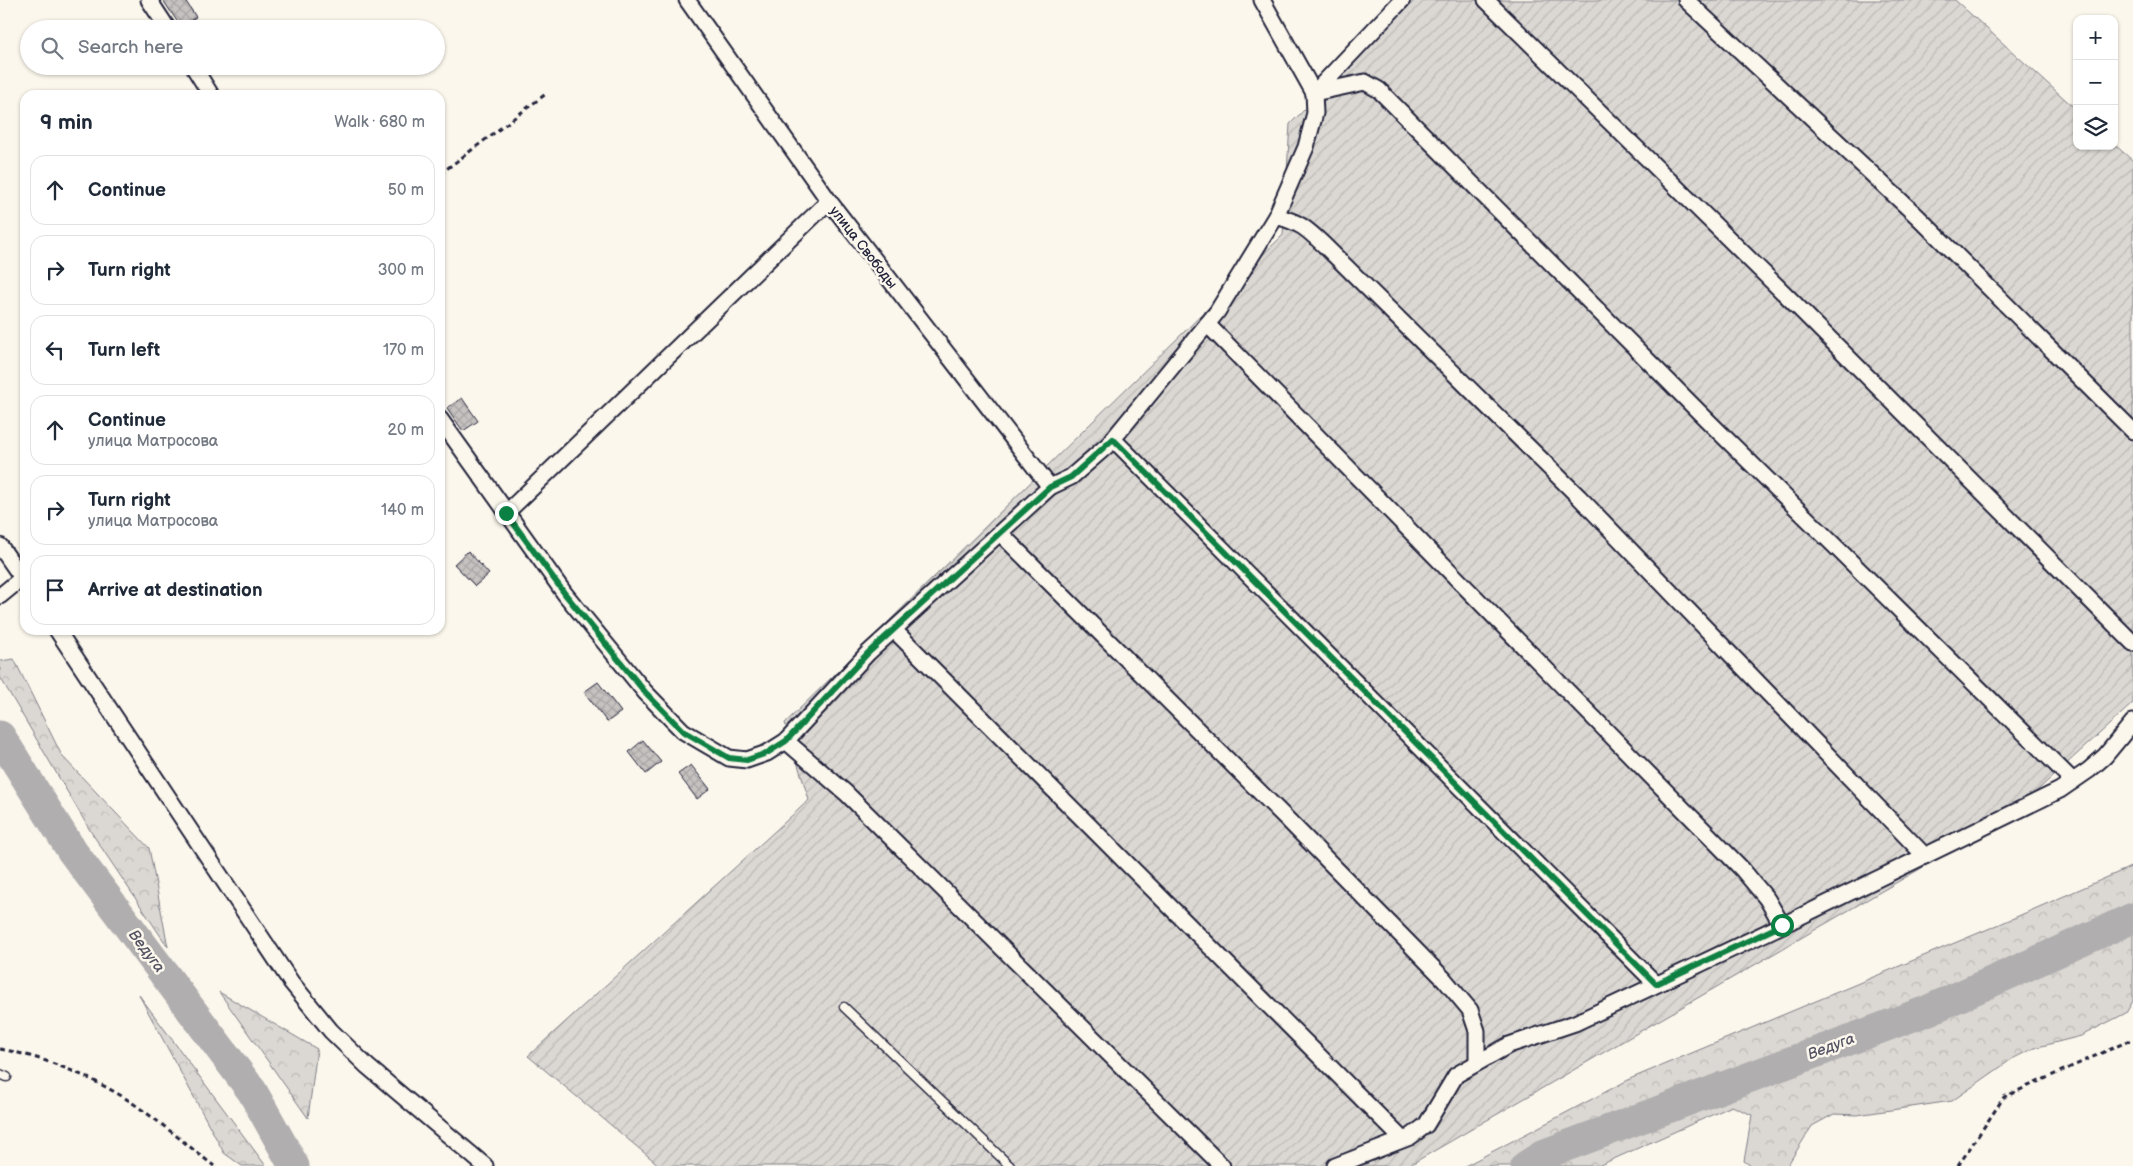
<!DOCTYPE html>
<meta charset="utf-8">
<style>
body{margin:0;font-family:"Balsamiq Sans",sans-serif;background:#f2f2f3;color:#1f2937}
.controls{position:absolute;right:15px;top:15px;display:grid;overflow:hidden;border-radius:10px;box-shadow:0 1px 4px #0004}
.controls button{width:45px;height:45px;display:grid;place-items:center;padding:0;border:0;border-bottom:1px solid #e0e1e3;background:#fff;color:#1f2937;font:25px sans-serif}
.stop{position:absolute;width:15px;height:15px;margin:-11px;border:4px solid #0b8043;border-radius:50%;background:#fff}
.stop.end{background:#0b8043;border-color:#fff;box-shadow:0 1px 5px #0008}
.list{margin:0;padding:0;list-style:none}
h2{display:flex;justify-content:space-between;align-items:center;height:65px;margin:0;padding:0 20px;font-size:21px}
h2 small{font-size:16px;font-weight:400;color:#747a83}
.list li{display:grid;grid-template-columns:32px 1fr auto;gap:15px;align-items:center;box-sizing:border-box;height:70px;margin:0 10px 10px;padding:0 10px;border:1px solid #e0e1e3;border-radius:15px}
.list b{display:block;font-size:19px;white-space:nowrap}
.list p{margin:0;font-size:16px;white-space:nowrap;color:#747a83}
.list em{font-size:16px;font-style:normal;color:#747a83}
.icon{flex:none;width:28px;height:28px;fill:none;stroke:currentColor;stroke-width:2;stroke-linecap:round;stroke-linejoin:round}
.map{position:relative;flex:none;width:2133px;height:1166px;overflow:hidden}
.search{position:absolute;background:#fff;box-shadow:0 1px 4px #0004;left:20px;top:20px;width:425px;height:55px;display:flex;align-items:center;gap:12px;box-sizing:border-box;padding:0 18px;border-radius:28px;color:#747a83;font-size:19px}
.panel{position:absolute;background:#fff;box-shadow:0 1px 4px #0004;left:20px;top:90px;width:425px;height:545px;border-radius:15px}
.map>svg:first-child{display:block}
.forest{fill:url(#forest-crowns);stroke:#7e7d87}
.garden{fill:url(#garden-furrows);stroke:#7e7d87}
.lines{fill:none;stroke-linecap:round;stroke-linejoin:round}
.river{stroke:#b1aeb0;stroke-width:31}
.building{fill:url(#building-cross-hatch);stroke:#22223b}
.lane-casing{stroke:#22223b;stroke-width:11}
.street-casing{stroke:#22223b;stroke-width:19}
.path{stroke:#22223b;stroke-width:3;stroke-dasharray:5 4;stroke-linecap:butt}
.lane{stroke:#fbf7ec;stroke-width:8}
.street{stroke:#fbf7ec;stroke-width:15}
.route{stroke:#0b8043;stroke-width:6}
.labels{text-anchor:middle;stroke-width:5;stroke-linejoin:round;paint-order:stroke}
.street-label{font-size:14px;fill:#22223b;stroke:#fbf7ec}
.water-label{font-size:15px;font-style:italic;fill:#545364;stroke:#fbf7ec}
</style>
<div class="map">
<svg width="2133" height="1166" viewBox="0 0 2133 1166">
<defs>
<pattern id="forest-crowns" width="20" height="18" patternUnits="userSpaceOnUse" patternTransform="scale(1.25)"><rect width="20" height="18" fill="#dbd8d3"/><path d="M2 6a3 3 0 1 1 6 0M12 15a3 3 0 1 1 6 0" fill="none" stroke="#bcb9b6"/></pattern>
<pattern id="garden-furrows" width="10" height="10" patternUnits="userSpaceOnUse" patternTransform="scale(1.25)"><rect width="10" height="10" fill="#dbd8d3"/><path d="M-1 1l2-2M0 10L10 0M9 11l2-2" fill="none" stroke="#bcb9b6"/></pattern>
<pattern id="building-cross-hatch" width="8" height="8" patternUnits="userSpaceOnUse" patternTransform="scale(1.25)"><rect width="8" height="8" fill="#c6c2c0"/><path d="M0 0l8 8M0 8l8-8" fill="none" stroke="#aaa6a6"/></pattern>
</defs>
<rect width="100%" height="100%" fill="#fbf7ec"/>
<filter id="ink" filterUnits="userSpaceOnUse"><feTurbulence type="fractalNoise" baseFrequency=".02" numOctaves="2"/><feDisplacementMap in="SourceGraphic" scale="10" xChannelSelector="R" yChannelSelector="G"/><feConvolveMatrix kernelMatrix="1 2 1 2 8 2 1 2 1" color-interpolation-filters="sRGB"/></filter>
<g filter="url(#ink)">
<g class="forest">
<polygon points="14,659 62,756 149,848 168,947 91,832 0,677 0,661"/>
<polygon points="2133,866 2133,1001 2126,1013 2081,1036 2034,1048 2012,1059 1952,1101 1857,1115 1834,1114 1812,1126 1787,1166 1751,1166 1744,1161 1752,1115 1732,1106 1598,1166 1465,1166 1632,1078 2000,924"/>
<polygon points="219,992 317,1049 308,1118"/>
<polygon points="139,995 266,1166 242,1166 224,1153"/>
</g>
<polygon class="garden" points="1415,0 1955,0 2077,110 2077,146 2114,146 2114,144 2133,161 2133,703 2006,819 1408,1166 660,1166 528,1056 809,800 785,723 1283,235 1290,124"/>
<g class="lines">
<g class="river">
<polyline points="0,736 72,851 252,1091 294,1166"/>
<polyline points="1526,1166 1545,1154 1929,1010 2133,918"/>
</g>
</g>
<g class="building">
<polygon points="163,0 185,0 196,17 181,27"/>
<polygon points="462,398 478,421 463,431 447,408"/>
<polygon points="468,551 489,574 475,586 454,564"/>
<polygon points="598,682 621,712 607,722 584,692"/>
<polygon points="643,740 661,762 646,774 629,752"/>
<polygon points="691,765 710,789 697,799 678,774"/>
</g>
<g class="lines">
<defs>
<g id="lane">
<polyline points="844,1007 1010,1166"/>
<polyline points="0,1074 7,1077"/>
</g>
<g id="street">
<polyline points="149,0 168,29"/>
<polyline points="687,0 829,201 1050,487"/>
<polyline points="1262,0 1314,93"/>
<polyline points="1486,0 1793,302 2133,643"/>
<polyline points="1686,0 1918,217 2133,431"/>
<polyline points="193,66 211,95"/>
<polyline points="1314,93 1365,82 1379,90 1701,414 2073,781"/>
<path d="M1276,216C1301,223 1306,228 1324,245L1579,497L1925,856"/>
<polyline points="1207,324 1742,869 1767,899 1782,925"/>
<polyline points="440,419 565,594 645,692 683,731 729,758 747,760 767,753 786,741 868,653 1050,487 1071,477 1109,444 1217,312 1276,216 1306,147 1315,113 1314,93 1402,0"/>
<polyline points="1113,439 1656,984"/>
<polyline points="506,513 829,201"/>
<polyline points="1000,533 1289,821 1444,979 1470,1010 1477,1031 1477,1062"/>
<polyline points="0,546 25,582"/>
<polyline points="0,596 22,578"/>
<polyline points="57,630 291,982 331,1031 367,1066 485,1166"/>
<polyline points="894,630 1402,1139"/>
<polyline points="786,741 846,793 1222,1166"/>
<polyline points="1335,1166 1410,1137 1426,1125 1456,1075 1509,1045 1575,1023 1791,921 2060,790 2089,770 2105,756 2133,722"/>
</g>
</defs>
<use href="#lane" class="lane-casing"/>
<use href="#street" class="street-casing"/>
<g class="path">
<polyline points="440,174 547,93"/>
<path d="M0,1049C44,1057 90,1076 128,1100C158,1120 186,1144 214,1166"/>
<polyline points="1958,1166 2004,1097 2133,1039"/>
</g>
<use href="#lane" class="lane"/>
<use href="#street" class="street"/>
</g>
</g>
<g class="lines" filter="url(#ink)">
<polyline class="route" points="506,513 565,594 645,692 683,731 729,758 747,760 767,753 786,741 868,653 1050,487 1071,477 1113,439 1656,984 1782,925"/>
</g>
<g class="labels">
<g class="street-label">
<text transform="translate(864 247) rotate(52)" y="5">улица Свободы</text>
</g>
<g class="water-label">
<text transform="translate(147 951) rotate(53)" y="5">Ведуга</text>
<text transform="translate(1831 1046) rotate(-21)" y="5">Ведуга</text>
</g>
</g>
</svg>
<div class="controls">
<button>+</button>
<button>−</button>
<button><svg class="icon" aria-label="layers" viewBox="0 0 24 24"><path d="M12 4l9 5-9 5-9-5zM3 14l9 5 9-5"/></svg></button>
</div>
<div class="stop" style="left:1782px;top:925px"></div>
<div class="stop end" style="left:506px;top:513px"></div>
<div class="search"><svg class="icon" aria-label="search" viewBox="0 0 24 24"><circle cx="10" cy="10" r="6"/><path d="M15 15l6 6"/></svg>Search here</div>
<section class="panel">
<h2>9 min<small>Walk · 680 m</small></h2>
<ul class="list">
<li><svg class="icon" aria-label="ahead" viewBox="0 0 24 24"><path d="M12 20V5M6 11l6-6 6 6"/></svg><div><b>Continue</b></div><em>50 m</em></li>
<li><svg class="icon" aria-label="right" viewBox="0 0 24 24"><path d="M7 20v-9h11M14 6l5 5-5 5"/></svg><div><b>Turn right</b></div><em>300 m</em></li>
<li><svg class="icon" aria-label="left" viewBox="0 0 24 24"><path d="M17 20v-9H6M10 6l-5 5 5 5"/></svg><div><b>Turn left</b></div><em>170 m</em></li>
<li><svg class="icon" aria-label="ahead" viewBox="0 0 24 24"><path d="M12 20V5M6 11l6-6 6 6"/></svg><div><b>Continue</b><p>улица Матросова</p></div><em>20 m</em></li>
<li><svg class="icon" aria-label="right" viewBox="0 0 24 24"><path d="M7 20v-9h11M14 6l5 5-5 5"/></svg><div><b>Turn right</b><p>улица Матросова</p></div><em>140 m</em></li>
<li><svg class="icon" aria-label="arrive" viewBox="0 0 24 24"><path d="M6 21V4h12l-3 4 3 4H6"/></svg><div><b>Arrive at destination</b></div></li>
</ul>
</section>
</div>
